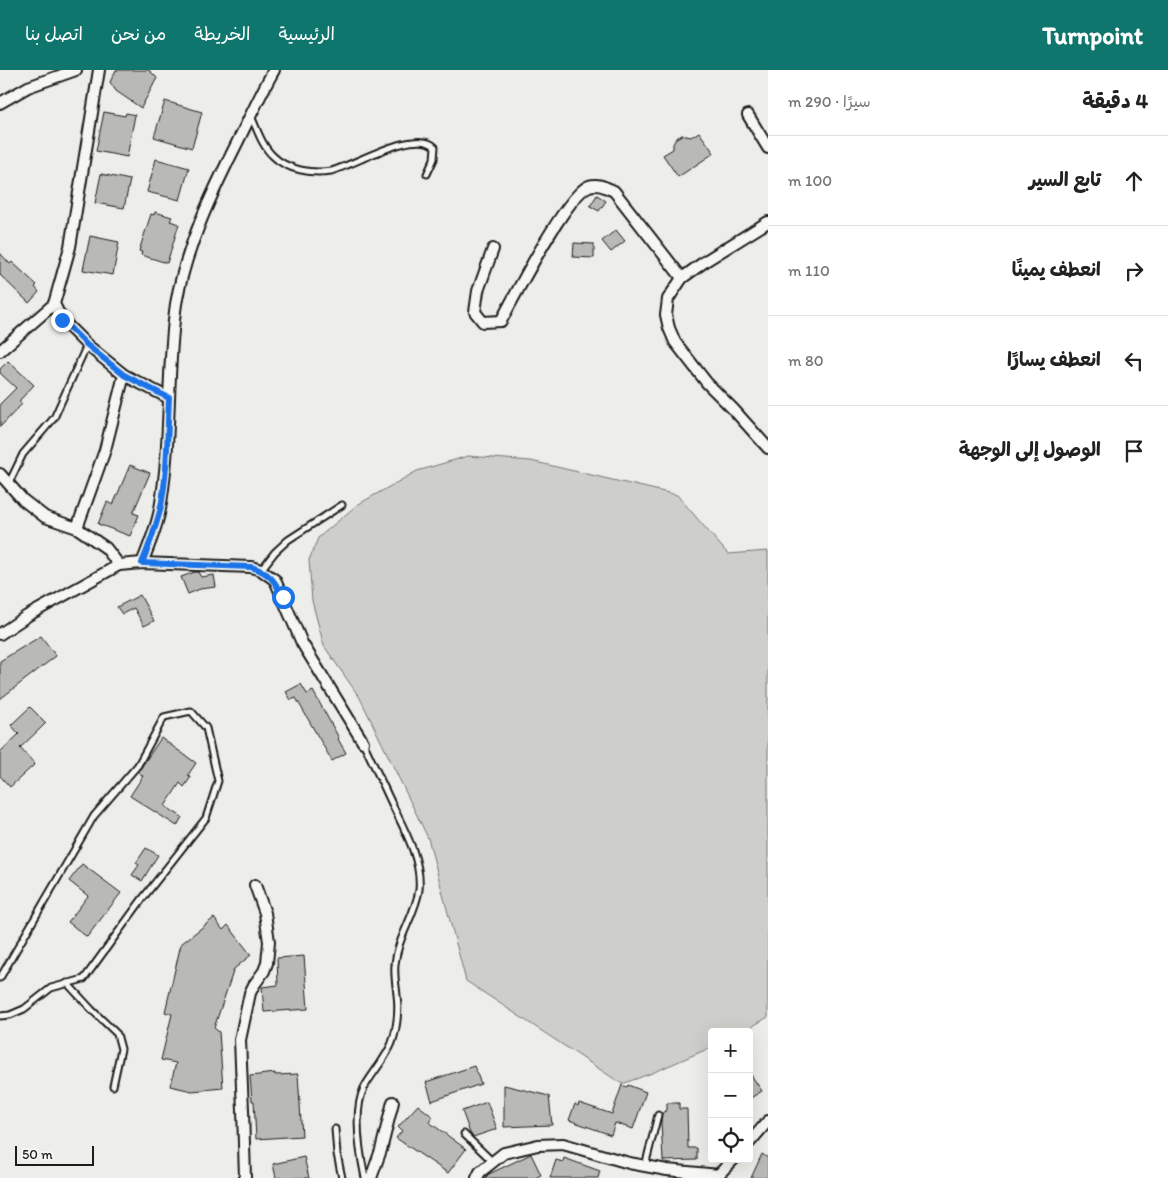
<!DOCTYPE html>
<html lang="ar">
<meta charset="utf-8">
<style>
body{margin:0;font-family:Itim,"Playpen Sans Arabic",sans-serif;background:#f6f6f6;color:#222;direction:rtl}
.controls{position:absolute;right:15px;bottom:15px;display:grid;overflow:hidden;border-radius:5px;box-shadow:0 5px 20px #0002}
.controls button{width:45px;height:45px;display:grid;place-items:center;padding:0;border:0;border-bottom:1px solid #e0e0e0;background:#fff;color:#222;font:25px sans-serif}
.scale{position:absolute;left:15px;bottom:12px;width:79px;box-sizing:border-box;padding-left:5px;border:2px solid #1c1c1c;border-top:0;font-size:14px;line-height:18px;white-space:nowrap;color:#1c1c1c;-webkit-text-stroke:4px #f6f6f2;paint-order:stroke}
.stop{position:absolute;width:15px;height:15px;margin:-11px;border:4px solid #1a73e8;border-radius:50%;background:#fff}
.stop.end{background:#1a73e8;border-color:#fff;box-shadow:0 1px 5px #0008}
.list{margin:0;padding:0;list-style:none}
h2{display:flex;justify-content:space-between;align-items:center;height:65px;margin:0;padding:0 20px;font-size:21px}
h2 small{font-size:16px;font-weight:400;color:#767676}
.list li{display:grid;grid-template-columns:32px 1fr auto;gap:15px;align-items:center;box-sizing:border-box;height:90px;padding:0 20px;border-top:1px solid #e0e0e0}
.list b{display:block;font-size:19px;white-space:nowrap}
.list em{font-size:16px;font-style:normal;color:#767676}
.icon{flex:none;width:28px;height:28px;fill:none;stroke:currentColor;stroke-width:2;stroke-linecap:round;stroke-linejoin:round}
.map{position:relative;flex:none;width:768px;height:1108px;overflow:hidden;direction:ltr}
header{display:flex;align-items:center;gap:30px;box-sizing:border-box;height:70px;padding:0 25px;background:#0f766e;color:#fff}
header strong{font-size:24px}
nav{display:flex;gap:28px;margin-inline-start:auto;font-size:18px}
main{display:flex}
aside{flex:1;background:#fff}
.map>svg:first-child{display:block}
.green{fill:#cececb;stroke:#757574}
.building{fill:#b9b9b6;stroke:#1c1c1c}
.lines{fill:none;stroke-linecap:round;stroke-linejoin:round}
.lane-casing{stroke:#1c1c1c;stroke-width:9}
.street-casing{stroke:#1c1c1c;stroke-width:14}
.lane{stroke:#f6f6f2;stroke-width:5}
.street{stroke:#f6f6f2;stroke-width:10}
.route{stroke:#1a73e8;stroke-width:6}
</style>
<header>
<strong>Turnpoint</strong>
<nav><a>الرئيسية</a><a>الخريطة</a><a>من نحن</a><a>اتصل بنا</a></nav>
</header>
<main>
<aside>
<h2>4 دقيقة<small>سيرًا · 290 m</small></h2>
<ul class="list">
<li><svg class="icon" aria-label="ahead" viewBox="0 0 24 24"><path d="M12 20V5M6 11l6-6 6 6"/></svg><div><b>تابع السير</b></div><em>100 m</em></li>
<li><svg class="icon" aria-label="right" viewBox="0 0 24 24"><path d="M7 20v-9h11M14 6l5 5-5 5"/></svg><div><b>انعطف يمينًا</b></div><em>110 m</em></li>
<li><svg class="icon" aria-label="left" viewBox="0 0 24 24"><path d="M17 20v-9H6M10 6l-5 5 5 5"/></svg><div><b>انعطف يسارًا</b></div><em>80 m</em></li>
<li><svg class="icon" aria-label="arrive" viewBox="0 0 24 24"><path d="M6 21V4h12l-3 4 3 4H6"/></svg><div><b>الوصول إلى الوجهة</b></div></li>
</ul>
</aside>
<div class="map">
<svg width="768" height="1108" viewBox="0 0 768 1108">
<rect width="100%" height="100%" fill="#edede9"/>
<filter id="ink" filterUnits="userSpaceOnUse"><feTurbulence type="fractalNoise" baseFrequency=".02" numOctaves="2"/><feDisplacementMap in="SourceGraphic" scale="10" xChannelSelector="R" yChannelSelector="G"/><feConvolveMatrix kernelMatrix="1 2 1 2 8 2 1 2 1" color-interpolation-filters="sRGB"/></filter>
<g filter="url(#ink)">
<polygon class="green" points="468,386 531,391 677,425 728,484 768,481 768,947 743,962 712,962 712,977 652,1003 622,1014 466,911 428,768 360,628 324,576 312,531 309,490 318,468 357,435 417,401"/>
<g class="building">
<polygon points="116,0 149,0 157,8 141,38 116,21 110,12"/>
<polygon points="165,31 202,42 192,78 154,67"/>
<polygon points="104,42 125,46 126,43 135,45 127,87 96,81"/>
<polygon points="699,62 714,83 678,107 663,85 673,79 673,74 676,68 682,65 691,67"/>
<polygon points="156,89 189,98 180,130 147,122"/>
<polygon points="101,104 130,110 124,138 95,133"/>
<polygon points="597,125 606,131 599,141 590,136"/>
<polygon points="155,142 172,147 170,151 179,154 167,193 141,185 142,182 139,181 151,144 154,145"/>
<polygon points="616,160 625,171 611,182 602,171"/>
<polygon points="90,166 119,172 113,205 83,200"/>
<polygon points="574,173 594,174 594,188 573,187"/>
<polygon points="0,183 10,194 12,192 37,215 35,217 39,222 29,233 0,205"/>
<polygon points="8,291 34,315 19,331 22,334 0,357 0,334 16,318 0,303 0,299"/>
<polygon points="130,395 150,403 133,443 139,445 130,466 98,454 107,432 113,435"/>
<polygon points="195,502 198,502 201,507 214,505 216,517 200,519 188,524 181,507"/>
<polygon points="140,525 154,551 144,556 134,538 122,544 117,537"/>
<polygon points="41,566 56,586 0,629 0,591"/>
<polygon points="301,614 307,624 313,621 339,668 338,669 346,683 332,691 296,628 291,630 286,622"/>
<polygon points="30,637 46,653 20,678 35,694 10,717 0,706 0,682 19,664 11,655"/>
<polygon points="161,668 196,693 188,705 191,707 184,717 180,713 165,736 182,747 177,756 130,726 143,706 138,702"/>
<polygon points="146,778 158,785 142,811 132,805 139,795 136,793"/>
<polygon points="82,794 121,823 87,867 68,852 88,826 69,811"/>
<polygon points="214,848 223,860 228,855 251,885 234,899 214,958 219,962 223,1018 192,1021 170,1016 176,993 161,990 172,944 165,942 181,874"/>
<polygon points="304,886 308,939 264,942 262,917 278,915 277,888"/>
<polygon points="474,996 481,1014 432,1031 426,1012"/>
<polygon points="749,1002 762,1021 749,1029"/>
<polygon points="275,1003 275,1005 298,1004 302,1066 256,1069 254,1031 252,1031 250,1006"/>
<polygon points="504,1015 549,1026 552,1055 504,1057"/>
<polygon points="622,1015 627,1017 628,1015 646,1022 633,1059 615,1053 611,1065 569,1050 575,1034 578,1036 579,1033 612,1044"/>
<polygon points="487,1032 497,1059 473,1067 470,1063 462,1041"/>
<polygon points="667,1033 679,1033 679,1039 687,1039 688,1078 697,1078 697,1090 663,1091 661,1052 662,1043 667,1040"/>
<polygon points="418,1035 433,1047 429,1052 466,1079 448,1103 396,1068 402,1061 398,1057"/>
<polygon points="531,1084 541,1105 535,1108 485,1108 489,1104"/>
<polygon points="762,1084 768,1088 768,1108 751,1108"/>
<polygon points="304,1087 309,1108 276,1108 273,1094"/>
<polygon points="564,1088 600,1101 598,1108 550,1108 556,1090 563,1092"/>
</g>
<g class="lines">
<defs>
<g id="lane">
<path d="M251,46C257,59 262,76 273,86C287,100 312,104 331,101C353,96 416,57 435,77L434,89L427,104"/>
<polyline points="8,415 23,384 54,348 87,275"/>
<polyline points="261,500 275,482 288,470 342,435"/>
<path d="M363,672C373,693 382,713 392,734C404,759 422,790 419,820C415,846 397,868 395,895C394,905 396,915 397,925C399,940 397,959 392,973C385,990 372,1003 364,1018C353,1041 360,1084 365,1108"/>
<polyline points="0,908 94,746 138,695 164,647 191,641 206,658 218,711 206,748 143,828 84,909 51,918 24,939 10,945 0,946"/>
<polyline points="67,913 92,940 117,964 121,979 113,1016"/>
<polyline points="335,1059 337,1084 342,1108"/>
<polyline points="464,1064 493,1092"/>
<polyline points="645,1096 658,1045"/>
</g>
<g id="street">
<polyline points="0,33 28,17 76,0"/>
<polyline points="748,45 768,78"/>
<polyline points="768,152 707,190 682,208 668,229 666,245 669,258 675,272 707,313 734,340 768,378"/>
<path d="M493,179L478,221L475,242L483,252L501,251C515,226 566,125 589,116C598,113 605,117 614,121L682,208"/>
<polyline points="0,281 54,234"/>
<polyline points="124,305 169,328"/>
<polyline points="0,404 23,430 45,447 77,458 106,478 119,495"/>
<polyline points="77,458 105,380 124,305 87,275 62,250 54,234 70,177 99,0"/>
<path d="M142,493C149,475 157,457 160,439C172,371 166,302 176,234C186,176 212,123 238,71C250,47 261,23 274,0"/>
<polyline points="0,564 27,546 119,495 142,493 251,497 261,500 275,510 302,573 363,672"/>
<polyline points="749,1073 768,1051"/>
<polyline points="245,1108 243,1040 240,970 250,923 254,915 264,901 267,893 269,872 265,843 255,815"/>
<polyline points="371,1108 381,1080 393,1032"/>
<polyline points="477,1108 480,1102 504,1083 538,1075 563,1074 629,1093 667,1100 719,1105"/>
<polyline points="715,1108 734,1089"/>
</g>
</defs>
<use href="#lane" class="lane-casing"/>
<use href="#street" class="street-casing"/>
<use href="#lane" class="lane"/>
<use href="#street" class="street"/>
</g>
</g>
<g class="lines" filter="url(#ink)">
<path class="route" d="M62,250L87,275L124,305L169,328C167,365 168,404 160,441C155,459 149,476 142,493L251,497C269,502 275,511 283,527"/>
</g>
</svg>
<div class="controls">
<button>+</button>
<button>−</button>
<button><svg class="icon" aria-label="locate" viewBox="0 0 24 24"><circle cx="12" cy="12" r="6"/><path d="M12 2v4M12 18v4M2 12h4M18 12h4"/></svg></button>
</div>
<div class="scale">50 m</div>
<div class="stop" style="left:283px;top:527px"></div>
<div class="stop end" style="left:62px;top:250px"></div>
</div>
</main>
